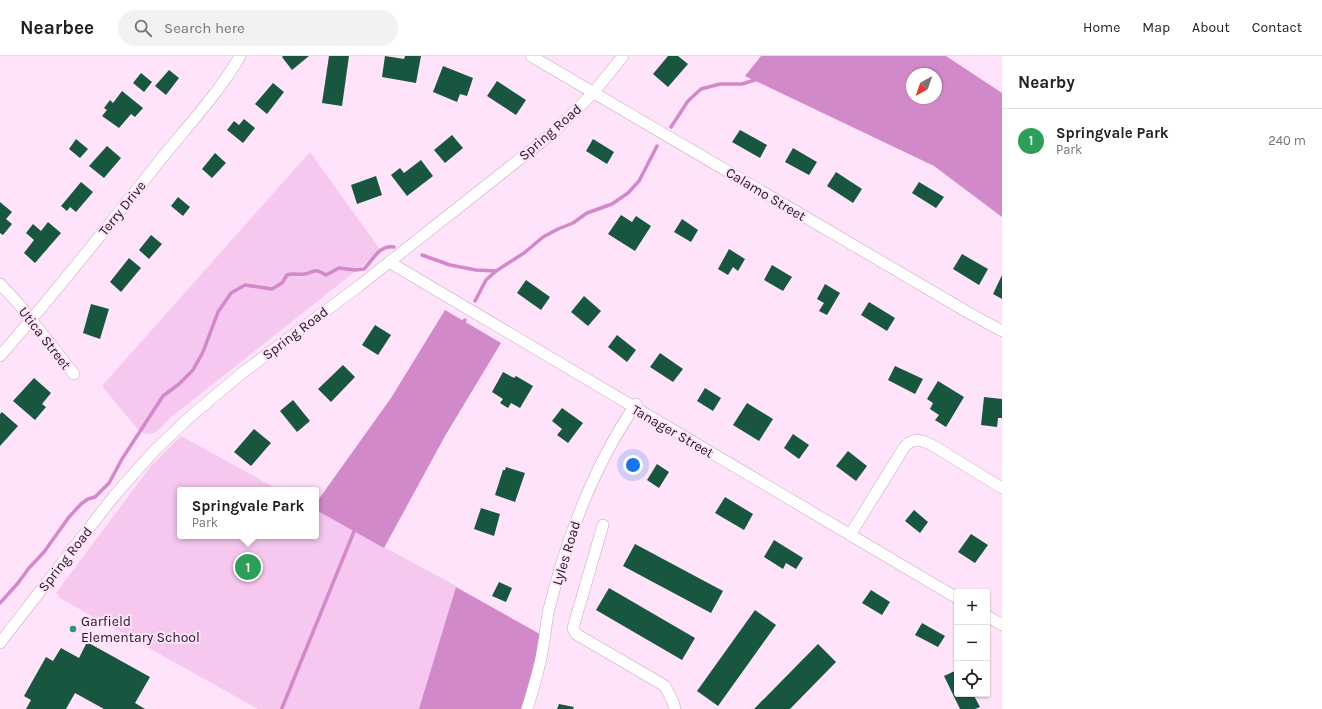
<!DOCTYPE html>
<meta charset="utf-8">
<style>
body{margin:0;font-family:Karla,sans-serif;background:#f2f2f2;color:#202124}
.controls{position:absolute;right:12px;bottom:12px;display:grid;overflow:hidden;border-radius:4px;box-shadow:0 1px 3px #0004}
.controls button{width:36px;height:36px;display:grid;place-items:center;padding:0;border:0;border-bottom:1px solid #e0e0e0;background:#fff;color:#202124;font:20px sans-serif}
.compass{position:absolute;left:906px;top:12px;width:36px;height:36px;border-radius:50%;background:#fff;box-shadow:0 1px 3px #0004;rotate:220deg}
.you{position:absolute;left:633px;top:409px;width:14px;height:14px;margin:-10px;border:3px solid #fff;border-radius:50%;background:#1a73e8;box-shadow:0 0 0 6px #1a73e833}
.badge{display:grid;place-items:center;width:26px;height:26px;border-radius:50%;background:#2563eb;color:#fff;font-size:13px;font-weight:700}
.pin{position:absolute;translate:-50% -50%;border:2px solid #fff;box-shadow:0 1px 4px #0006}
.popup{position:absolute;left:177px;top:431px;width:142px;height:52px;box-sizing:border-box;display:grid;place-content:center;border-radius:4px;background:#fff;filter:drop-shadow(0 1px 3px #0005);font-size:13px;white-space:nowrap;color:#757577}
.popup b{font-size:15px;color:#202124}
.popup::after{content:'';position:absolute;left:50%;top:100%;margin-left:-8px;border:8px solid transparent;border-top-color:#fff}
.list{margin:0;padding:0;list-style:none}
h2{display:flex;justify-content:space-between;align-items:center;height:52px;margin:0;padding:0 16px;font-size:17px}
h2 small{font-size:13px;font-weight:400;color:#757577}
.list li{display:grid;grid-template-columns:26px 1fr auto;gap:12px;align-items:center;box-sizing:border-box;height:64px;padding:0 16px;border-top:1px solid #e0e0e0}
.list b{display:block;font-size:15px;white-space:nowrap}
.list p{margin:0;font-size:13px;white-space:nowrap;color:#757577}
.list em{font-size:13px;font-style:normal;color:#757577}
.icon{flex:none;width:22px;height:22px;fill:none;stroke:currentColor;stroke-width:2;stroke-linecap:round;stroke-linejoin:round}
.map{position:relative;flex:none;width:1002px;height:653px;overflow:hidden}
header{display:flex;align-items:center;gap:24px;box-sizing:border-box;height:56px;padding:0 20px;background:#fff;border-bottom:1px solid #e0e0e0}
header strong{font-size:19px}
nav{display:flex;gap:22px;margin-inline-start:auto;font-size:14px}
.search{width:280px;height:36px;background:#f2f2f2;display:flex;align-items:center;gap:10px;box-sizing:border-box;padding:0 14px;border-radius:22px;color:#757577;font-size:15px}
main{display:flex}
aside{flex:1;background:#fff}
.map>svg:first-child{display:block}
.green{fill:#f6c7ef}
.forest{fill:#d289c9;fill-rule:evenodd}
.lines{fill:none;stroke-linecap:round;stroke-linejoin:round}
.stream{stroke:#d289c9;stroke-width:3.5}
.building{fill:#18563f}
.minor-casing{stroke:#c3aabf;stroke-width:12}
.minor{stroke:#fff;stroke-width:11}
.poi-dot{fill:#30946f;stroke:#fee3fa;stroke-width:1.5}
.labels{text-anchor:middle;stroke-width:4;stroke-linejoin:round;paint-order:stroke}
.street-label{font-size:14px;fill:#211820;stroke:#fee3fa}
.poi-label{font-size:14px;fill:#211820;stroke:#fee3fa;text-anchor:start}
</style>
<header>
<strong>Nearbee</strong>
<div class="search"><svg class="icon" aria-label="search" viewBox="0 0 24 24"><circle cx="10" cy="10" r="6"/><path d="M15 15l6 6"/></svg>Search here</div>
<nav><a>Home</a><a>Map</a><a>About</a><a>Contact</a></nav>
</header>
<main>
<div class="map">
<svg width="1002" height="653" viewBox="0 0 1002 653">
<rect width="100%" height="100%" fill="#fee3fa"/>
<g class="green">
<path d="M310,96L381,195L170,362C159,373 155,383 139,375L102,330Z"/>
<polygon points="181,380 279,434 180,434 180,480 316,480 316,454 456,530 427,653 258,653 58,541 59,539 56,537 151,410"/>
</g>
<g class="forest">
<path d="M761,0H946L1002,37V161L934,110L745,20ZM912,18H936V42H912Z"/>
<polygon points="445,254 501,287 445,380 384,492 316,454 316,447 391,342"/>
<polygon points="456,531 547,582 526,653 419,653"/>
</g>
<g class="lines">
<g class="stream">
<polyline points="803,0 805,2 808,12 828,17 844,27 859,40 870,46 883,59 895,69 912,77 926,80 939,87 950,87 963,85 973,90 981,101 990,130 993,133 1002,134"/>
<polyline points="671,71 688,45 701,33 720,28 742,28 758,23 808,12"/>
<polyline points="422,199 450,209 476,214 496,215"/>
<polyline points="475,245 486,224 496,215 524,197 543,181 558,173 573,167 587,157 612,148 628,137 639,125 657,90"/>
<path d="M0,547L18,527L29,512L44,496L69,461L81,448L88,443L95,441L109,427L122,403L163,340L179,328L193,314L203,296L218,256L231,237L245,229L272,233L282,227L287,219C294,217 298,219 304,218C317,216 312,211 326,219L339,212L355,214L364,213C373,204 380,188 394,191"/>
<polyline points="282,652 386,397 428,321 457,271 465,264"/>
</g>
</g>
<g class="building">
<polygon points="283,0 309,0 292,14 282,1"/>
<polygon points="329,0 349,0 342,50 322,47"/>
<polygon points="385,0 404,3 405,0 421,0 416,27 382,21"/>
<polygon points="668,0 678,0 688,8 668,31 653,18"/>
<polygon points="443,10 473,22 467,40 460,38 457,46 433,36"/>
<polygon points="169,14 179,22 166,39 155,30"/>
<polygon points="141,17 152,26 144,36 133,27"/>
<polygon points="497,25 526,44 516,59 487,40"/>
<polygon points="273,27 284,36 267,58 255,48"/>
<polygon points="122,35 143,52 135,61 131,58 119,72 102,60 107,54 104,52 110,44 113,47"/>
<polygon points="244,63 255,72 243,87 227,74 234,65 239,69"/>
<polygon points="740,74 767,89 760,102 732,86"/>
<polygon points="452,79 463,92 445,107 434,94"/>
<polygon points="76,83 88,93 80,102 69,93"/>
<polygon points="593,83 614,96 607,108 586,95"/>
<polygon points="107,90 121,102 104,122 89,110"/>
<polygon points="793,92 817,106 809,119 785,106"/>
<polygon points="215,97 226,107 212,122 202,113"/>
<polygon points="421,104 433,120 407,140 391,119 400,112 404,117"/>
<polygon points="836,116 862,133 853,147 827,130"/>
<polygon points="376,120 382,139 357,148 351,129"/>
<polygon points="81,126 93,136 76,156 70,151 67,155 61,150"/>
<polygon points="919,126 944,141 936,152 912,137"/>
<polygon points="178,141 190,151 183,160 171,150"/>
<polygon points="0,146 12,156 6,163 12,168 3,179 0,177"/>
<polygon points="621,159 632,166 636,160 651,170 635,195 608,178"/>
<polygon points="682,163 698,174 691,186 674,176"/>
<polygon points="48,166 61,177 35,207 24,197 34,184 26,177 33,168 41,175"/>
<polygon points="151,179 162,188 149,203 139,194"/>
<polygon points="729,193 745,203 738,215 733,211 728,219 718,213"/>
<polygon points="962,198 988,213 979,229 953,213"/>
<polygon points="129,202 141,212 121,236 110,226"/>
<polygon points="772,209 792,221 783,235 764,224"/>
<polygon points="1002,219 1002,243 993,238"/>
<polygon points="526,224 550,241 541,254 517,237"/>
<polygon points="825,228 840,237 827,259 819,255 824,247 817,243"/>
<polygon points="584,240 601,255 588,270 571,256"/>
<polygon points="869,246 895,262 887,275 861,259"/>
<polygon points="91,248 109,253 100,283 83,277"/>
<polygon points="375,269 391,279 378,299 362,289"/>
<polygon points="617,279 636,294 627,306 608,291"/>
<polygon points="660,297 683,313 673,326 650,311"/>
<polygon points="343,309 355,321 331,346 318,333"/>
<polygon points="895,310 923,323 915,338 888,324"/>
<polygon points="503,316 514,322 516,320 533,330 520,352 511,347 508,352 500,347 503,343 492,336"/>
<polygon points="34,322 51,337 42,348 46,351 35,364 13,345"/>
<polygon points="938,325 964,341 946,371 935,364 939,359 930,353 933,347 927,343"/>
<polygon points="705,332 721,342 713,355 697,345"/>
<polygon points="984,341 1002,343 1002,362 998,362 997,371 981,369"/>
<polygon points="293,344 310,365 297,376 280,355"/>
<polygon points="747,347 773,363 759,385 733,369"/>
<polygon points="562,352 583,367 568,387 557,379 562,373 552,365"/>
<polygon points="2,356 18,370 0,390 0,358"/>
<polygon points="254,373 271,387 251,410 234,396"/>
<polygon points="793,378 809,389 799,403 784,392"/>
<polygon points="848,395 867,410 856,425 836,410"/>
<polygon points="657,408 669,416 659,432 647,424"/>
<polygon points="506,411 525,417 515,446 495,439 503,414 505,414"/>
<polygon points="725,441 753,458 744,474 715,457"/>
<polygon points="481,452 500,458 494,480 474,473"/>
<polygon points="914,454 928,466 920,477 905,465"/>
<polygon points="971,478 988,489 975,507 958,496"/>
<polygon points="774,484 803,502 796,513 786,507 783,513 764,501"/>
<polygon points="635,488 723,535 711,557 623,510"/>
<polygon points="499,526 512,532 506,546 492,540"/>
<polygon points="609,532 695,582 682,604 596,554"/>
<polygon points="871,534 890,546 882,559 862,547"/>
<polygon points="755,554 776,569 718,650 697,635"/>
<polygon points="922,567 945,580 938,591 915,579"/>
<polygon points="87,586 150,621 135,647 145,653 104,653 75,637 66,653 26,653 31,644 24,640 46,601 53,605 61,592 79,602"/>
<polygon points="818,588 836,606 790,653 754,653"/>
<polygon points="957,614 957,638 973,638 980,651 975,653 960,653 944,620"/>
<polygon points="559,648 574,651 573,653 557,653"/>
</g>
<g class="lines">
<defs>
<g id="minor">
<polyline points="531,0 969,257 1002,275"/>
<polyline points="389,206 957,542"/>
<polyline points="0,228 18,247 74,318"/>
<path d="M0,300C54,238 106,173 157,108C184,74 219,37 240,0"/>
<polyline points="603,469 573,572 576,578 665,630 673,646 675,653"/>
<path d="M850,479L905,390C915,381 921,384 932,389L1002,432"/>
<polyline points="987,560 1002,569"/>
<polyline points="0,587 114,440 154,395 191,360 242,317 359,230 554,76 593,37 623,0"/>
<path d="M527,653C533,633 540,612 543,591C546,577 546,562 550,549C568,478 594,409 636,348"/>
</g>
</defs>
<use href="#minor" class="minor-casing"/>
<use href="#minor" class="minor"/>
</g>
<circle class="poi-dot" cx="73" cy="573" r="4"/>
<g class="labels">
<g class="street-label">
<text transform="translate(550 76) rotate(-41)" y="5">Spring Road</text>
<text transform="translate(766 138) rotate(31)" y="5">Calamo Street</text>
<text transform="translate(122 152) rotate(-51)" y="5">Terry Drive</text>
<text transform="translate(295 277) rotate(-37)" y="5">Spring Road</text>
<text transform="translate(45 282) rotate(52)" y="5">Utica Street</text>
<text transform="translate(673 375) rotate(30)" y="5">Tanager Street</text>
<text transform="translate(566 497) rotate(-73)" y="5">Lyles Road</text>
<text transform="translate(65 503) rotate(-52)" y="5">Spring Road</text>
</g>
<g class="poi-label">
<text x="81" y="570">Garfield<tspan x="81" dy="16">Elementary School</tspan></text>
</g>
</g>
</svg>
<div class="controls">
<button>+</button>
<button>−</button>
<button><svg class="icon" aria-label="locate" viewBox="0 0 24 24"><circle cx="12" cy="12" r="6"/><path d="M12 2v4M12 18v4M2 12h4M18 12h4"/></svg></button>
</div>
<svg class="compass" viewBox="-18 -18 36 36"><path d="M0-13l5 13h-10z" fill="#e53935"/><path d="M0 13l5-13h-10z" fill="#757577"/></svg>
<div class="you"></div>
<div class="pin badge" style="left:248px;top:511px;background:#2e9e5b">1</div>
<div class="popup"><b>Springvale Park</b>Park</div>
</div>
<aside>
<h2>Nearby<small></small></h2>
<ul class="list">
<li><span class="badge" style="background:#2e9e5b">1</span><div><b>Springvale Park</b><p>Park</p></div><em>240 m</em></li>
</ul>
</aside>
</main>
